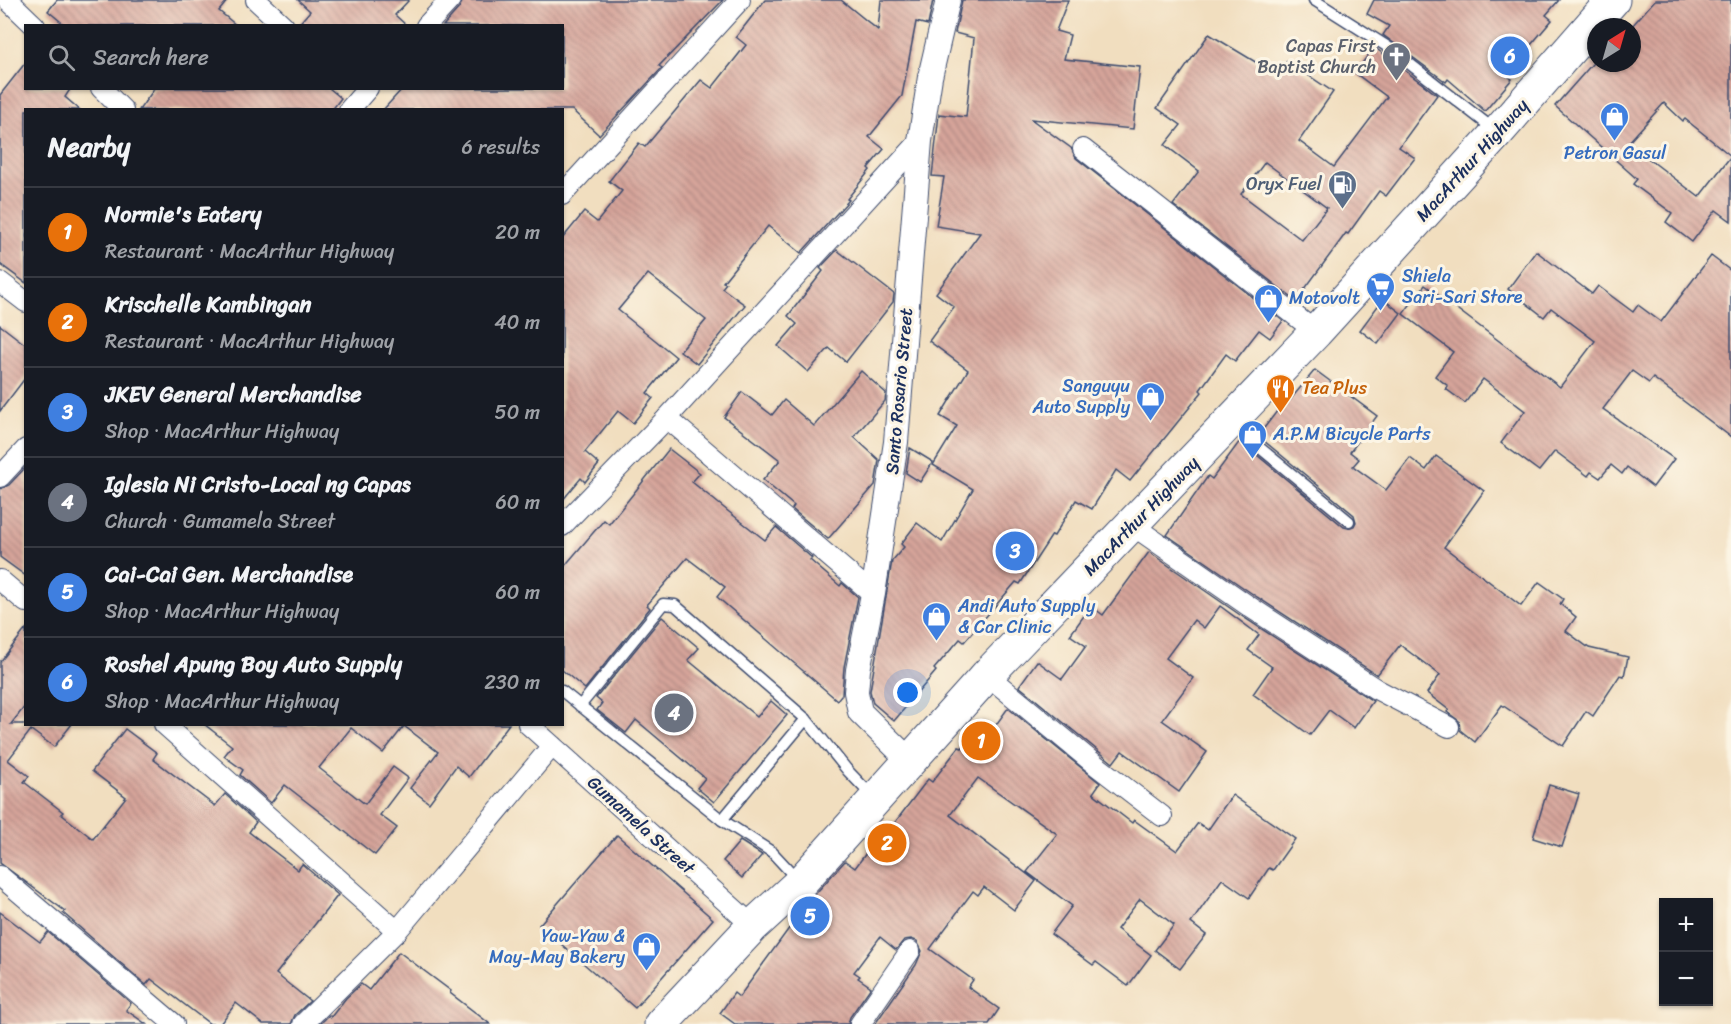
<!DOCTYPE html>
<meta charset="utf-8">
<style>
body{margin:0;font-family:Sriracha,sans-serif;background:#242831;color:#f1f3f6}
.controls{position:absolute;right:18px;bottom:18px;display:grid;overflow:hidden;border-radius:0px;box-shadow:0 2px 4px #0004}
.controls button{width:54px;height:54px;display:grid;place-items:center;padding:0;border:0;border-bottom:2px solid #363941;background:#171b24;color:#f1f3f6;font:30px sans-serif}
.compass{position:absolute;left:1587px;top:18px;width:54px;height:54px;border-radius:50%;background:#171b24;box-shadow:0 2px 4px #0004;rotate:37deg}
.you{position:absolute;left:908px;top:693px;width:21px;height:21px;margin:-15px;border:4px solid #fff;border-radius:50%;background:#1a73e8;box-shadow:0 0 0 9px #1a73e833}
.badge{display:grid;place-items:center;width:39px;height:39px;border-radius:50%;background:#d690ce;color:#fff;font-size:20px;font-weight:700}
.pin{position:absolute;translate:-50% -50%;border:3px solid #fff;box-shadow:0 2px 6px #0006}
.list{margin:0;padding:0;list-style:none}
h2{display:flex;justify-content:space-between;align-items:center;height:78px;margin:0;padding:0 24px;font-size:26px}
h2 small{font-size:20px;font-weight:400;color:#9ea1a6}
.list li{display:grid;grid-template-columns:39px 1fr auto;gap:18px;align-items:center;box-sizing:border-box;height:90px;padding:0 24px;border-top:2px solid #363941}
.list b{display:block;font-size:22px;white-space:nowrap}
.list p{margin:0;font-size:20px;white-space:nowrap;color:#9ea1a6}
.list em{font-size:20px;font-style:normal;color:#9ea1a6}
.icon{flex:none;width:33px;height:33px;fill:none;stroke:currentColor;stroke-width:2;stroke-linecap:round;stroke-linejoin:round}
.map{position:relative;flex:none;width:1731px;height:1024px;overflow:hidden}
.search{position:absolute;background:#171b24;box-shadow:0 2px 4px #0004;left:24px;top:24px;width:540px;height:66px;display:flex;align-items:center;gap:15px;box-sizing:border-box;padding:0 21px;border-radius:0px;color:#9ea1a6;font-size:22px}
.panel{position:absolute;background:#171b24;box-shadow:0 2px 4px #0004;left:24px;top:108px;width:540px;height:618px;border-radius:0px}
.map>svg:first-child{display:block}
.building{fill:url(#building-back-hatch);fill-rule:evenodd}
.lines{fill:none;stroke-linecap:round;stroke-linejoin:round}
.service-casing{stroke:#3b496d;stroke-width:13}
.minor-casing{stroke:#3b496d;stroke-width:22}
.tertiary-casing{stroke:#3b496d;stroke-width:26}
.trunk-casing{stroke:#3b496d;stroke-width:35}
.service{stroke:#fff;stroke-width:10}
.minor{stroke:#fff;stroke-width:20}
.tertiary{stroke:#fff;stroke-width:24}
.trunk{stroke:#fff;stroke-width:33}
.labels{text-anchor:middle;stroke-width:6;stroke-linejoin:round;paint-order:stroke}
.worship-label{font-size:18px;fill:#5b616d;stroke:#fcf5e5;text-anchor:end}
.shop-label{font-size:18px;fill:#366cbe;stroke:#fcf5e5;text-anchor:start}
.street-label{font-size:18px;fill:#1b2f5e;stroke:#fcf5e5}
.service-label{font-size:18px;fill:#4e5e75;stroke:#fcf5e5;text-anchor:end}
.food-label{font-size:18px;fill:#c56008;stroke:#fcf5e5;text-anchor:start}
</style>
<div class="map">
<svg width="1731" height="1024" viewBox="0 0 1731 1024">
<defs>
<pattern id="building-back-hatch" width="6" height="6" patternUnits="userSpaceOnUse" patternTransform="scale(1.5)"><rect width="6" height="6" fill="#d6a49a"/><path d="M-1 5l2 2M0 0l6 6M5-1l2 2" fill="none" stroke="#ad8681"/></pattern>
</defs>
<rect width="100%" height="100%" fill="#fcf5e5"/>
<filter id="ink" filterUnits="userSpaceOnUse"><feTurbulence type="fractalNoise" baseFrequency=".0167" numOctaves="2"/><feDisplacementMap in="SourceGraphic" scale="12" xChannelSelector="R" yChannelSelector="G"/><feConvolveMatrix kernelMatrix="1 2 1 2 8 2 1 2 1" color-interpolation-filters="sRGB"/></filter>
<filter id="wash" filterUnits="userSpaceOnUse"><feTurbulence type="fractalNoise" baseFrequency=".008" numOctaves="4" result="noise"/><feDisplacementMap in="SourceGraphic" scale="24" xChannelSelector="R" yChannelSelector="G"/><feGaussianBlur stdDeviation="1.35" result="paint"/><feColorMatrix in="noise" values="0 0 0 0 0 0 0 0 0 0 0 0 0 0 0 0 0 1.4 0 .05"/><feComposite in="paint" operator="in"/></filter>
<g filter="url(#wash)">
<rect width="100%" height="100%" fill="#f1debf"/>
<g id="blocks">
<g class="building">
<polygon points="57,0 228,0 219,11 237,26 66,26 48,11"/>
<polygon points="298,0 409,0 395,15 407,26 297,26 310,11"/>
<polygon points="463,0 723,0 659,66 662,68 599,135 572,110 383,110 403,88 562,88 562,26 443,26 459,8"/>
<polygon points="765,0 841,0 878,30 881,0 933,0 928,25 916,22 902,96 869,137 884,149 868,168 870,170 847,199 849,200 801,253 768,226 723,282 726,283 722,288 745,305 697,364 680,351 706,320 648,274 618,310 676,357 647,393 653,398 633,423 618,411 585,452 599,464 585,482 581,478 562,501 562,239 584,212 597,222 622,191 609,181 639,143 645,147 701,80 712,88 746,45 736,37"/>
<polygon points="962,0 1068,0 1056,31 1070,35 1064,59 1140,67 1133,129 1031,119 1071,148 1076,158 1283,321 1270,338 1259,330 1235,361 1226,354 1200,390 1202,392 1130,481 1116,470 1092,509 1076,500 1054,536 1052,535 1020,584 1016,582 964,642 960,639 934,669 936,671 894,721 873,703 870,691 892,561 904,547 901,544 917,523 942,542 973,489 933,465 957,426 940,416 968,370 929,341 954,307 936,293 980,233 936,226 944,177 932,176 939,114 966,117 974,38 955,33"/>
<polygon points="1374,0 1559,0 1546,15 1552,20 1524,53 1526,54 1508,76 1512,79 1485,111 1448,79 1446,82 1383,35 1389,26 1367,14"/>
<path d="M1655,0H1731V221L1716,210L1692,242L1666,222L1672,213L1633,184L1637,179L1555,106L1593,63H1632V26ZM1664,103L1683,121L1685,119L1731,156L1699,197L1628,143Z"/>
<path d="M1209,34L1277,75L1287,61L1333,92L1299,141L1334,167L1387,97L1355,73L1374,47L1437,95L1399,147L1415,158L1386,196L1379,191L1348,234L1346,233L1296,301L1173,205L1199,171L1165,145L1181,125L1157,108ZM1265,162L1327,208L1302,240L1241,194Z"/>
<polygon points="26,62 26,88 71,88 65,97 80,110 26,110 26,283 0,264 0,95"/>
<polygon points="155,88 329,88 341,98 332,110 139,110"/>
<polygon points="837,250 894,294 893,302 846,362 829,348 808,372 778,346 797,324 788,316 823,271 820,268"/>
<polygon points="1536,251 1592,294 1598,286 1633,312 1638,305 1661,322 1711,256 1731,271 1731,437 1653,378 1649,383 1632,371 1603,409 1674,459 1653,487 1627,467 1622,474 1611,465 1600,478 1591,472 1588,476 1555,451 1539,471 1501,443 1525,411 1483,379 1465,403 1446,389 1448,386 1435,376 1453,352 1403,314 1425,285 1560,387 1595,341 1551,308 1544,317 1508,289"/>
<polygon points="1383,299 1401,313 1378,344 1360,330"/>
<polygon points="0,325 26,345 26,377 0,411"/>
<polygon points="1315,370 1377,416 1350,452 1359,459 1353,466 1386,490 1410,458 1426,470 1436,456 1484,491 1444,547 1521,606 1539,582 1563,599 1560,604 1576,617 1566,631 1589,648 1628,657 1624,676 1620,675 1593,716 1586,711 1563,746 1502,705 1475,742 1460,730 1459,721 1447,712 1449,710 1427,693 1440,675 1400,645 1377,675 1257,597 1167,535 1208,476 1212,479 1240,441 1344,527 1348,528 1354,526 1356,522 1354,515 1258,436 1287,398 1290,400"/>
<polygon points="861,371 886,393 885,401 854,437 879,460 875,485 828,539 792,509 794,506 763,480 780,460 724,417 742,392 772,415 784,400 814,426"/>
<polygon points="910,448 933,462 920,482 906,473"/>
<polygon points="669,449 700,473 692,482 729,512 765,540 776,527 812,558 810,560 840,586 842,583 858,597 844,667 842,694 837,700 717,597 725,587 687,558 647,605 650,608 585,689 562,670 562,569 604,520 609,524"/>
<polygon points="25,468 26,468 26,576 0,557 0,489 9,485"/>
<polygon points="1149,552 1243,617 1373,701 1354,728 1329,710 1310,735 1253,694 1272,667 1248,650 1259,635 1220,606 1204,628 1194,620 1166,658 1193,678 1162,720 1207,752 1179,792 1122,751 1113,763 1019,686 1037,661 1062,679 1086,646 1070,635 1091,606 1103,615"/>
<polygon points="662,617 699,648 688,660 757,717 771,701 787,715 714,802 697,788 705,778 636,720 626,733 597,710 602,703 596,698"/>
<polygon points="26,629 26,705 11,724 72,724 54,747 31,730 8,760 29,776 24,782 63,812 61,814 93,839 126,797 92,771 125,729 157,753 153,759 215,806 225,794 256,822 249,832 298,870 302,864 338,895 276,974 310,1001 295,1015 291,1024 263,1024 236,1003 220,1024 210,1024 151,979 146,985 63,913 65,911 0,863 0,662"/>
<polygon points="1008,708 1100,783 1093,793 1132,823 1134,820 1177,851 1198,823 1208,830 1232,795 1295,839 1273,870 1269,868 1249,898 1222,879 1191,923 1206,935 1180,969 1155,950 1174,925 1140,899 1117,929 1151,955 1128,986 1096,962 1093,965 1051,934 1072,906 1027,872 1057,834 978,778 950,815 1036,881 1014,910 984,887 978,895 973,891 930,949 973,980 968,987 999,1009 989,1024 875,1024 916,965 922,951 917,941 911,939 904,940 896,950 880,937 854,972 860,976 858,978 871,987 850,1017 848,1024 735,1024 720,1013 734,993 739,997 809,901 845,861 855,868 870,848 873,849 890,829 928,779 932,782 959,747 962,748 983,721 993,729"/>
<polygon points="204,724 509,724 469,777 456,766 429,803 410,788 438,752 404,726 383,753 351,728 319,768 365,804 393,767 408,778 380,815 397,828 375,855 285,785 271,803 240,775 243,770 224,756 232,746"/>
<polygon points="1549,785 1579,794 1562,847 1533,838"/>
<polygon points="617,835 713,919 635,1008 539,925"/>
<polygon points="740,841 762,855 742,878 723,861"/>
<polygon points="0,912 40,942 48,932 131,1003 126,1010 146,1024 0,1024"/>
<polygon points="399,952 451,991 450,993 490,1024 320,1024 329,1015 331,1017 346,998 361,984 369,990"/>
</g>
</g>
</g>
<g filter="url(#ink)">
<use href="#blocks" fill-opacity="0" stroke="#3b496d" stroke-width="1.5"/>
<g class="lines">
<defs>
<g id="service">
<polyline points="1314,0 1388,47 1496,131"/>
<polyline points="1232,425 1349,521"/>
<polyline points="562,691 722,820 772,852 798,880"/>
<polyline points="580,706 663,604 675,605 806,719 848,771 872,796"/>
<polyline points="722,820 806,719"/>
</g>
<g id="minor">
<polyline points="8,0 35,26"/>
<polyline points="256,0 284,26"/>
<polyline points="426,26 450,0"/>
<polyline points="101,88 123,110"/>
<polyline points="349,110 368,88"/>
<polyline points="1083,149 1316,332"/>
<polyline points="562,195 740,0"/>
<polyline points="0,282 26,302"/>
<polyline points="667,418 873,594"/>
<polyline points="0,477 26,449"/>
<polyline points="1132,525 1250,607 1376,689 1449,727"/>
<polyline points="562,526 667,418 920,141"/>
<polyline points="0,580 26,602"/>
<polyline points="987,675 1097,766 1162,816"/>
<polyline points="164,724 397,931"/>
<polyline points="528,724 753,926"/>
<polyline points="0,876 174,1024"/>
<polyline points="303,1024 397,931 552,746"/>
<polyline points="860,1024 910,951"/>
</g>
<polyline id="tertiary" points="910,761 860,712 856,692 858,670 873,594 896,442 920,141 930,77 948,0"/>
<polyline id="trunk" points="661,1024 753,926 801,882 987,675 1316,332 1498,132 1613,0"/>
</defs>
<use href="#service" class="service-casing"/>
<use href="#minor" class="minor-casing"/>
<use href="#tertiary" class="tertiary-casing"/>
<use href="#trunk" class="trunk-casing"/>
<use href="#service" class="service"/>
<use href="#minor" class="minor"/>
<use href="#tertiary" class="tertiary"/>
<use href="#trunk" class="trunk"/>
</g>
</g>
<defs>
<symbol id="church-pin" viewBox="-11 -11 22 30"><path d="M0 17L-7.5 6A9.5 9.5 0 1 1 7.5 6Z" fill="#6b7280" stroke="#fcf5e5"/><path d="M-1.2-6h2.4v3.5h3.3v2.4h-3.3V6h-2.4V-.1h-3.3v-2.4h3.3Z" fill="#fff"/></symbol>
<symbol id="shop-pin" viewBox="-11 -11 22 30"><path d="M0 17L-7.5 6A9.5 9.5 0 1 1 7.5 6Z" fill="#3f7fe0" stroke="#fcf5e5"/><path d="M-5-2.5h2.3a2.7 3.5 0 0 1 5.4 0H5L5.5 6h-11ZM-1.5-2.5h3a1.5 2.3 0 0 0-3 0Z" fill="#fff"/></symbol>
<symbol id="fuel-pin" viewBox="-11 -11 22 30"><path d="M0 17L-7.5 6A9.5 9.5 0 1 1 7.5 6Z" fill="#5c6f8a" stroke="#fcf5e5"/><path d="M-5.5-6h7V0h2V4h1.3V-2.5L3-4.5l.8-.8L6-3V5H2.5V1h-1V6h-7ZM-4.2-4.7v3.2H.2V-4.7Z" fill="#fff"/></symbol>
<symbol id="supermarket-pin" viewBox="-11 -11 22 30"><path d="M0 17L-7.5 6A9.5 9.5 0 1 1 7.5 6Z" fill="#3f7fe0" stroke="#fcf5e5"/><path d="M-6-5.5h2.5l.6 2H6L4.5 2H-2.5L-4.4-4H-6ZM-1.5 3.2a1.3 1.3 0 1 0 .1 0ZM3 3.2a1.3 1.3 0 1 0 .1 0Z" fill="#fff"/></symbol>
<symbol id="restaurant-pin" viewBox="-11 -11 22 30"><path d="M0 17L-7.5 6A9.5 9.5 0 1 1 7.5 6Z" fill="#e8710a" stroke="#fcf5e5"/><path d="M-5-6h1v4h1v-4h1v4h1v-4h1v5L-1.5 .5V6h-2V.5L-5-1ZM5-6V6H3V1.5H1.5Q1.5-4 5-6Z" fill="#fff"/></symbol>
</defs>
<g fill-rule="evenodd">
<use href="#church-pin" x="1380" y="40" width="33" height="45"/>
<use href="#shop-pin" x="1598" y="100" width="33" height="45"/>
<use href="#fuel-pin" x="1326" y="168" width="33" height="45"/>
<use href="#supermarket-pin" x="1364" y="270" width="33" height="45"/>
<use href="#shop-pin" x="1252" y="282" width="33" height="45"/>
<use href="#restaurant-pin" x="1264" y="372" width="33" height="45"/>
<use href="#shop-pin" x="1134" y="380" width="33" height="45"/>
<use href="#shop-pin" x="1236" y="418" width="33" height="45"/>
<use href="#shop-pin" x="920" y="600" width="33" height="45"/>
<use href="#shop-pin" x="630" y="930" width="33" height="45"/>
</g>
<g class="labels">
<g class="worship-label">
<text x="1376" y="52">Capas First<tspan x="1376" dy="21">Baptist Church</tspan></text>
</g>
<g class="shop-label">
<text x="1615" y="159" text-anchor="middle">Petron Gasul</text>
<text x="1402" y="282">Shiela<tspan x="1402" dy="21">Sari-Sari Store</tspan></text>
<text x="1289" y="304">Motovolt</text>
<text x="1130" y="392" text-anchor="end">Sanguyu<tspan x="1130" dy="21">Auto Supply</tspan></text>
<text x="1273" y="440">A.P.M Bicycle Parts</text>
<text x="958" y="612">Andi Auto Supply<tspan x="958" dy="21">&amp; Car Clinic</tspan></text>
<text x="625" y="942" text-anchor="end">Yaw-Yaw &amp;<tspan x="625" dy="21">May-May Bakery</tspan></text>
</g>
<g class="street-label">
<text transform="translate(1472 160) rotate(-48)" y="6">MacArthur Highway</text>
<text transform="translate(899 391) rotate(-85)" y="6">Santo Rosario Street</text>
<text transform="translate(1141 516) rotate(-46)" y="6">MacArthur Highway</text>
<text transform="translate(641 825) rotate(42)" y="6">Gumamela Street</text>
</g>
<g class="service-label">
<text x="1322" y="190">Oryx Fuel</text>
</g>
<g class="food-label">
<text x="1302" y="394">Tea Plus</text>
</g>
</g>
</svg>
<div class="controls">
<button>+</button>
<button>−</button>
</div>
<svg class="compass" viewBox="-18 -18 36 36"><path d="M0-13l5 13h-10z" fill="#e53935"/><path d="M0 13l5-13h-10z" fill="#9ea1a6"/></svg>
<div class="you"></div>
<div class="pin badge" style="left:981px;top:741px;background:#e8710a">1</div>
<div class="pin badge" style="left:887px;top:843px;background:#e8710a">2</div>
<div class="pin badge" style="left:1015px;top:551px;background:#3f7fe0">3</div>
<div class="pin badge" style="left:674px;top:713px;background:#6b7280">4</div>
<div class="pin badge" style="left:810px;top:916px;background:#3f7fe0">5</div>
<div class="pin badge" style="left:1510px;top:56px;background:#3f7fe0">6</div>
<div class="search"><svg class="icon" aria-label="search" viewBox="0 0 24 24"><circle cx="10" cy="10" r="6"/><path d="M15 15l6 6"/></svg>Search here</div>
<section class="panel">
<h2>Nearby<small>6 results</small></h2>
<ul class="list">
<li><span class="badge" style="background:#e8710a">1</span><div><b>Normie's Eatery</b><p>Restaurant · MacArthur Highway</p></div><em>20 m</em></li>
<li><span class="badge" style="background:#e8710a">2</span><div><b>Krischelle Kambingan</b><p>Restaurant · MacArthur Highway</p></div><em>40 m</em></li>
<li><span class="badge" style="background:#3f7fe0">3</span><div><b>JKEV General Merchandise</b><p>Shop · MacArthur Highway</p></div><em>50 m</em></li>
<li><span class="badge" style="background:#6b7280">4</span><div><b>Iglesia Ni Cristo-Local ng Capas</b><p>Church · Gumamela Street</p></div><em>60 m</em></li>
<li><span class="badge" style="background:#3f7fe0">5</span><div><b>Cai-Cai Gen. Merchandise</b><p>Shop · MacArthur Highway</p></div><em>60 m</em></li>
<li><span class="badge" style="background:#3f7fe0">6</span><div><b>Roshel Apung Boy Auto Supply</b><p>Shop · MacArthur Highway</p></div><em>230 m</em></li>
</ul>
</section>
</div>
